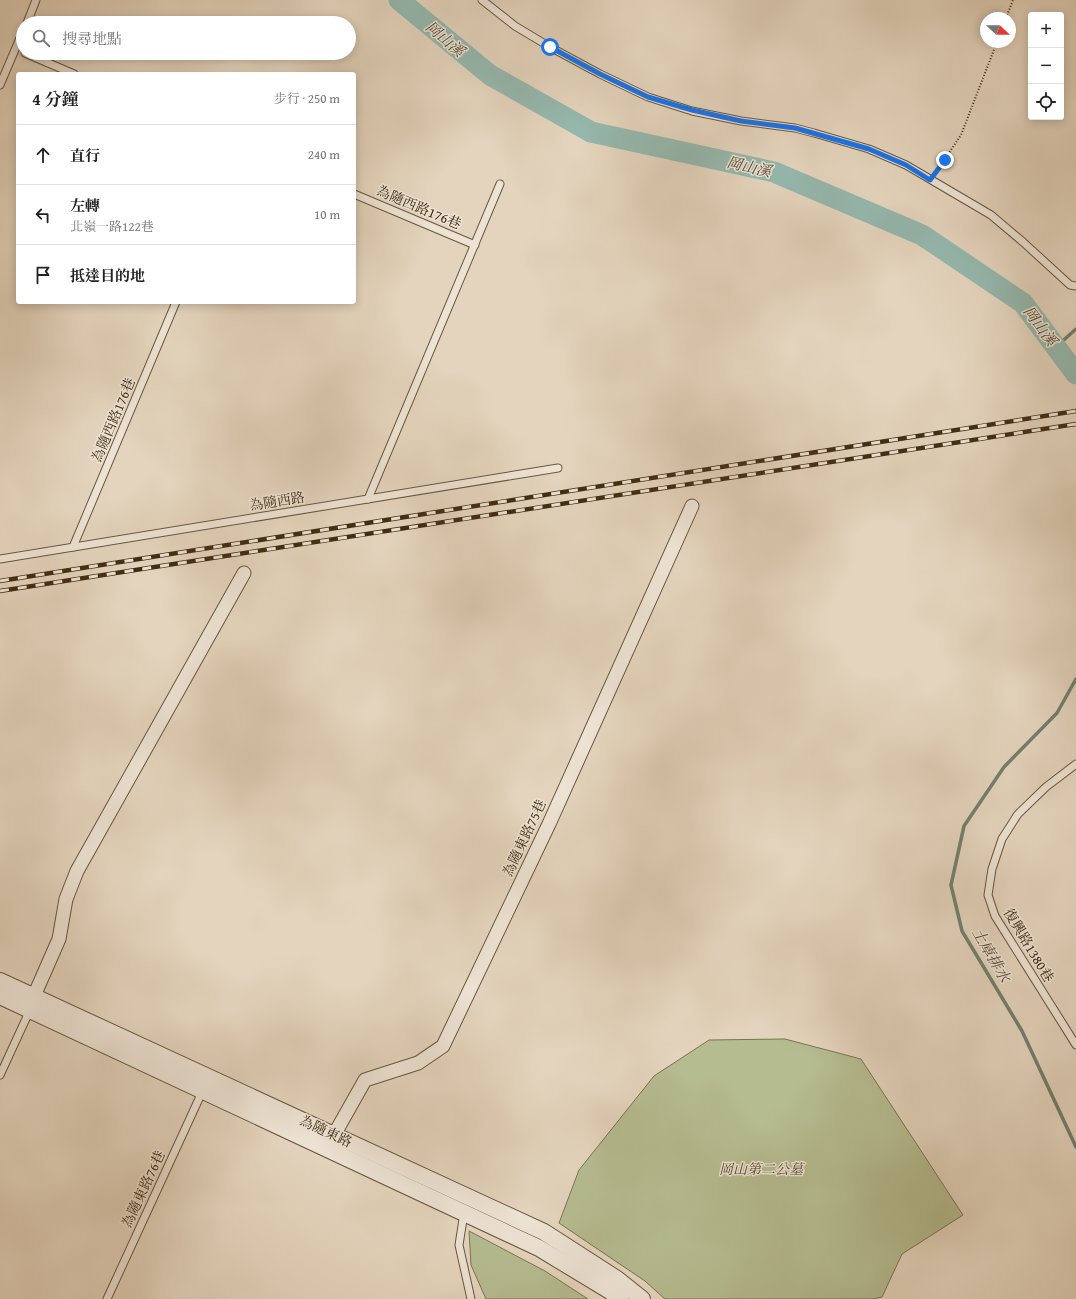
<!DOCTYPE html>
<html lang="zh-TW">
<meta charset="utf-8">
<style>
body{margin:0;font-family:"Gentium Book Plus","Noto Serif TC",serif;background:#f6f6f6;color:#222}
.controls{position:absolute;right:12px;top:12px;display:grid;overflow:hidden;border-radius:4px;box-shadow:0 2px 10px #0003}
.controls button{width:36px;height:36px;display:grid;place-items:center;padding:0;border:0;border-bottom:1px solid #e0e0e0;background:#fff;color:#222;font:20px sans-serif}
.compass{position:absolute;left:980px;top:12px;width:36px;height:36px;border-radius:50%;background:#fff;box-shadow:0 2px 10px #0003;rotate:112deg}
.stop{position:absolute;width:12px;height:12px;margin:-9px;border:3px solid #1a73e8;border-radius:50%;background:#fff}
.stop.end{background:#1a73e8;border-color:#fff;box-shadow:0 1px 4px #0008}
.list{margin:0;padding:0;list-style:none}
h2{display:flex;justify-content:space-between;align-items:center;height:52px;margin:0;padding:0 16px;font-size:17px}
h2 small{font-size:13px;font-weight:400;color:#767676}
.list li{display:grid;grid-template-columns:26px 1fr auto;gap:12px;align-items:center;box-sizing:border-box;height:60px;padding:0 16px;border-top:1px solid #e0e0e0}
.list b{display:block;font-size:15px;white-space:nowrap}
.list p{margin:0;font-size:13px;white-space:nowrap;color:#767676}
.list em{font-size:13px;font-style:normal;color:#767676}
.icon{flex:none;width:22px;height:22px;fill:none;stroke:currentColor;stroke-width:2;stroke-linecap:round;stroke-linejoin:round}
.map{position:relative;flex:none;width:1076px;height:1299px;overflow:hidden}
.search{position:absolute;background:#fff;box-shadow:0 2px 10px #0003;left:16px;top:16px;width:340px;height:44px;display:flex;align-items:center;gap:10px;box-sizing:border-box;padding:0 14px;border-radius:22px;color:#767676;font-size:15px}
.panel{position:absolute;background:#fff;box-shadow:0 2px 10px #0003;left:16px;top:72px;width:340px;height:232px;border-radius:4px}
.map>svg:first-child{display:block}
.green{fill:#b5bc90;stroke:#7a7452}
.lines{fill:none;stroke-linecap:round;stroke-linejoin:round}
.stream{stroke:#738070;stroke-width:3.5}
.river{stroke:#95b8ae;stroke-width:21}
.service-casing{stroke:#69573e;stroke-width:9}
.minor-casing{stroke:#69573e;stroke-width:15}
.tertiary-casing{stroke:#69573e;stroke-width:18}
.path{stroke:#402d13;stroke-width:2;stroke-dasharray:1 2;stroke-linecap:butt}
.service{stroke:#ede3d4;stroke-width:7}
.minor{stroke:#ede3d4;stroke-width:13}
.tertiary{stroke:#ede3d4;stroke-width:16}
.rail-casing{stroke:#402d13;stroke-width:4.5}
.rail{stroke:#ede3d4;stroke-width:3;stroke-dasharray:9;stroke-linecap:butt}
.route{stroke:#1a73e8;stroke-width:5}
.labels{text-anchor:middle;stroke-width:3;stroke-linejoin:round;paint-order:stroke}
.street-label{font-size:14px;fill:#402d13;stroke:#ede3d4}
.park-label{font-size:14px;font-style:italic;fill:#574a2c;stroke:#ede3d4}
.water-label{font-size:15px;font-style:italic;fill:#514932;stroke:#ede3d4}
</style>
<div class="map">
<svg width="1076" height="1299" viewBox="0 0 1076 1299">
<rect width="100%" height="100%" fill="#e4d4bd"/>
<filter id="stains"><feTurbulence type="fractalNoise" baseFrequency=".005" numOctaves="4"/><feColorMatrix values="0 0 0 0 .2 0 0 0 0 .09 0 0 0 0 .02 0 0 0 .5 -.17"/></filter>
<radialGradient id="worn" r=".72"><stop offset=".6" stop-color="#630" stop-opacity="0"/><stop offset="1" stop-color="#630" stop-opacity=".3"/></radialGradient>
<g class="green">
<polygon points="785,1039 861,1059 963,1215 902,1254 882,1297 873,1299 665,1299 645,1281 559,1223 579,1170 654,1076 709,1040"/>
<polygon points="469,1231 545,1271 588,1299 486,1299 471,1265"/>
</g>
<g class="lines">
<g class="stream">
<polyline points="1056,347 1076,329"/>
<polyline points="1076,679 1057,713 1004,767 964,826 951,885 962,931 1022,1031 1076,1147"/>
</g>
<polyline class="river" points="399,0 490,75 591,132 774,172 922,235 1023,303 1076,374"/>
<defs>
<g id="service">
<polyline points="482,0 515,26 550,47 600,74 648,97 692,111 741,121 795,128 814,133 869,149 906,165 991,215 1023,242 1070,285 1076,286"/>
<polyline points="27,23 36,0"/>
<polyline points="25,53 74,74"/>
<polyline points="0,85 23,31"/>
<polyline points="354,194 475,245"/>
<polyline points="368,499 500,184"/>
<polyline points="73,547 176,302"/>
<polyline points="0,559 558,468"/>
<polyline points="1076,764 1046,787 1018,814 1002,839 992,869 988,895 995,916 1076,1045"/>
<polyline points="0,1075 30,1010"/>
<polyline points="464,1213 459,1245 471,1299"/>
<polyline points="107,1299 203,1090"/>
</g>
<g id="minor">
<polyline points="34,996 59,939 66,899 77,871 244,573"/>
<polyline points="334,1135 365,1080 418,1063 443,1046 549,824 692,506"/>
</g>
<g id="tertiary">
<polyline points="0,981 544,1232 617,1279 642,1299"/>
<polyline points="0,996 539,1248 610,1291 620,1299"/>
</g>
</defs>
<use href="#service" class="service-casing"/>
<use href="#minor" class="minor-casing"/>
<use href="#tertiary" class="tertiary-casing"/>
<g class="path">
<polyline points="1006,18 1013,0"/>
<polyline points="936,172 961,135 997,42"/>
</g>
<use href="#service" class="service"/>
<use href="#minor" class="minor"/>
<use href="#tertiary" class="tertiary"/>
<defs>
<g id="rail">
<polyline points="0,581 1076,411"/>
<polyline points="0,591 1076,424"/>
</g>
</defs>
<use href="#rail" class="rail-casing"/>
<use href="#rail" class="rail"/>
</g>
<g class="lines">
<polyline class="route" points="550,47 600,74 648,97 692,110 741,121 795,128 869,149 906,165 930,180 945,160"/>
</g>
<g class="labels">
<g class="street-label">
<text transform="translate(419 207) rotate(23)" y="5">為隨西路176巷</text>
<text transform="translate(113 420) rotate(-67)" y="5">為隨西路176巷</text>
<text transform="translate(277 501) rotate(-9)" y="5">為隨西路</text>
<text transform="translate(524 838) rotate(-65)" y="5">為隨東路75巷</text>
<text transform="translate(1029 945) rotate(59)" y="5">復興路1380巷</text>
<text transform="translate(326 1131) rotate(25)" y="5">為隨東路</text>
<text transform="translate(143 1189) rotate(-65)" y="5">為隨東路76巷</text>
</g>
<g class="park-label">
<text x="761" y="1174">岡山第二公墓</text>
</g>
<g class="water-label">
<text transform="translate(445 39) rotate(40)" y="5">岡山溪</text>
<text transform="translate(749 167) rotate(13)" y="5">岡山溪</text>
<text transform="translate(1040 326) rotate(53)" y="5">岡山溪</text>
<text transform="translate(991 955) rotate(60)" y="5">土庫排水</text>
</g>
</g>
<rect width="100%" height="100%" filter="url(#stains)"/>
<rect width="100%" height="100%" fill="url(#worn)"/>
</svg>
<div class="controls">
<button>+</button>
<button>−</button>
<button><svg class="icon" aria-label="locate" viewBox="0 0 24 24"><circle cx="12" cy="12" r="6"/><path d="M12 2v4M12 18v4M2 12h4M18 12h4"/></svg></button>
</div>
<svg class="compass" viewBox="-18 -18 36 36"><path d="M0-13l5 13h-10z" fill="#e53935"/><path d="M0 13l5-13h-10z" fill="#767676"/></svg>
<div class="stop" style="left:550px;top:47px"></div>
<div class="stop end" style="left:945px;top:160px"></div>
<div class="search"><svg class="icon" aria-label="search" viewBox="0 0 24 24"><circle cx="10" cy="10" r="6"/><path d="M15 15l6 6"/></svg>搜尋地點</div>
<section class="panel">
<h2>4 分鐘<small>步行 · 250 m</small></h2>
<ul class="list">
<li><svg class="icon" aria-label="ahead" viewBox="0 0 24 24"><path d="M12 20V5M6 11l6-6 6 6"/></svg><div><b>直行</b></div><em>240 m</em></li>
<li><svg class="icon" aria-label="left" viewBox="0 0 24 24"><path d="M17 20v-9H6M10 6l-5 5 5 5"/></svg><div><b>左轉</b><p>北嶺一路122巷</p></div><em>10 m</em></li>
<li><svg class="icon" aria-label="arrive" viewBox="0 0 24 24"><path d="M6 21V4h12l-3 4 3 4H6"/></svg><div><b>抵達目的地</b></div></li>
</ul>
</section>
</div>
